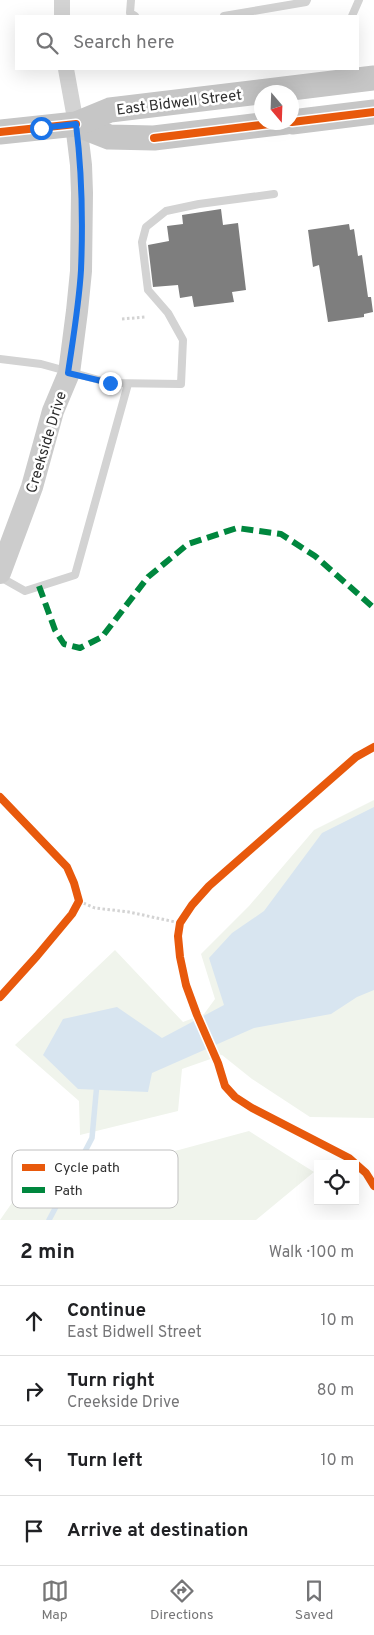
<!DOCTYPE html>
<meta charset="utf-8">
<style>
body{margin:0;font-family:Overpass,sans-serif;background:#f2f2f2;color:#202124}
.controls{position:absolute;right:15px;bottom:15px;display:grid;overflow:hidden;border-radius:0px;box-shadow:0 5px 20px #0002}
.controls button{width:45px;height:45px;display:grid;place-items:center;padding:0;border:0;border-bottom:1px solid #e0e0e0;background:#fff;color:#202124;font:25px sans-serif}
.compass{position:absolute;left:254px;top:85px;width:45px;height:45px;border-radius:50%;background:#fff;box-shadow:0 5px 20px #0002;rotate:161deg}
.stop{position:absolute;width:15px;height:15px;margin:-11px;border:4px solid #1a73e8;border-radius:50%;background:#fff}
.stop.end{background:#1a73e8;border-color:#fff;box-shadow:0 1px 5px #0008}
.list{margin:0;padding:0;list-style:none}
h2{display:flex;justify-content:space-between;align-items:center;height:65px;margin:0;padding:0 20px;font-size:21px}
h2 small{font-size:16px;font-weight:400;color:#757577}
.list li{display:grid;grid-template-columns:32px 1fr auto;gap:15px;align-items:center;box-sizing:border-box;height:70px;padding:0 20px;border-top:1px solid #e0e0e0}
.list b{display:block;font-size:19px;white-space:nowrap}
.list p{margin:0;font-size:16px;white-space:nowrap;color:#757577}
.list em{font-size:16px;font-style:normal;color:#757577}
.icon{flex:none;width:28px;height:28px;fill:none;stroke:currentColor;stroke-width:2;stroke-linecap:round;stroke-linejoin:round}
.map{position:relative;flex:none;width:374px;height:1220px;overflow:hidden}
.search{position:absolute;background:#fff;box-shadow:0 5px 20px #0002;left:15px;right:15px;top:15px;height:55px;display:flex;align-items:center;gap:12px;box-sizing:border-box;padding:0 18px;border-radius:0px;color:#757577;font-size:19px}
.sheet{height:345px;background:#fff}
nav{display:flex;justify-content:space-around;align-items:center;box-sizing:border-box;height:70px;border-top:1px solid #e0e0e0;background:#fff;font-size:14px;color:#757577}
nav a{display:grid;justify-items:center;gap:2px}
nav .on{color:#777}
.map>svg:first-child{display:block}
.green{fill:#f0f4ec}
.water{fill:#d8e5f0}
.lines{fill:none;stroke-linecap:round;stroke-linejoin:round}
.stream{stroke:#d8e5f0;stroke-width:5.5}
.building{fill:#7e7e7e}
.path{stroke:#d3d3d3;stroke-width:3;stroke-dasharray:2.5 2.5;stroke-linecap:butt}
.lane{stroke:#d3d3d3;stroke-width:8}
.street{stroke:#d3d3d3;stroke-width:16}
.secondary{stroke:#ccc;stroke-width:22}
.primary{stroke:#c6c6c6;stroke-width:25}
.quiet{stroke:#00873e;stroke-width:6;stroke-dasharray:12 6;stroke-linecap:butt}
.cycleway-casing{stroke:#fff;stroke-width:11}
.cycleway{stroke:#e8590c;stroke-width:8}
.route{stroke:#1a73e8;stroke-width:6}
.labels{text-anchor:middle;stroke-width:5;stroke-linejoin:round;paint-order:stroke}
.street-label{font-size:15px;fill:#2e2e2e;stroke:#fff}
.key{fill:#fff;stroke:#c0c0c0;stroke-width:1}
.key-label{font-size:14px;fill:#2e2e2e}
</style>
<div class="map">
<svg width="374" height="1220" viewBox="0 0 374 1220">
<rect width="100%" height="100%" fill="#fff"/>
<g class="green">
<polygon points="374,800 374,1118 310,1117 252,1079 222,1055 182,1069 178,1111 80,1135 79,1101 15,1045 115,950 183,1022 204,1014 215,999 201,954 249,906 314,830"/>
<polygon points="249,1131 314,1172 256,1220 0,1220 49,1150 112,1168"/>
</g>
<polygon class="water" points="374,807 374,990 357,997 331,1014 254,1028 152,1073 148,1092 78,1089 43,1055 63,1019 117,1007 162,1038 224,1005 209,958 232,933 264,911 322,833"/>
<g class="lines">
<polyline class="stream" points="49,1220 92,1138 97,1083"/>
</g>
<g class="building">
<polygon points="221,209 223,225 238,223 246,290 232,292 234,302 194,307 192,296 180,298 178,285 153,287 148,245 169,241 167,226 183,224 182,215"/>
<polygon points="349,224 350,230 354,229 358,256 362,255 368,297 371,297 373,312 364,314 364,317 328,322 319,265 313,267 308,230"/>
</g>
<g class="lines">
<g class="path">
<polyline points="122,319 145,317"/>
<polyline points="79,901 95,908 129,912 180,923"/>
</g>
<g class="lane">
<polyline points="131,0 130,13 135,16"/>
<polyline points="224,16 306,2 307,0"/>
<polyline points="352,16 359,0"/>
<polyline points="0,359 41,364 110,383 181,384 183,340 168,313 148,290 142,242 146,227 166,211 199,204 274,194"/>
<polyline points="0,577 25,591 75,575 128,384"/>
</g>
<g class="street">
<polyline points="62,16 62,0"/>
<polyline points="66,69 76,124"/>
</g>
<polyline class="secondary" points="0,573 32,487 53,411 69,373 77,311 81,271 82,193 81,165 76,124"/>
<g class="primary">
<polyline points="292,122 374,112"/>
<polyline points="76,124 109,137 154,138 286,122"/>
<polyline points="0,132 76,124 110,110 374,78"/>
</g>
<polyline class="quiet" points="39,586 55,630 64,644 80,648 102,637 148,577 188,544 237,528 281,534 315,556 374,608"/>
<defs>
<g id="cycleway">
<polyline points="292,122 374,112"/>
<polyline points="0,132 76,124"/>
<polyline points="154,138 286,122"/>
<polyline points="374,747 356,757 209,886 192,905 180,923 178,936 180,957 186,985 197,1015 218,1063 225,1086 235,1097 252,1108 349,1158 366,1173 374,1186"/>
<polyline points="0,797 67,867 74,883 79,901 72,914 37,956 0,997"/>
</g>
</defs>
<use href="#cycleway" class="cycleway-casing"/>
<use href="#cycleway" class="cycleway"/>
</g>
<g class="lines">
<path class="route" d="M41,128L76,124C82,172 83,221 81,270C79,304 73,339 68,373L110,383"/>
</g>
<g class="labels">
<g class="street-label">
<text transform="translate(179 102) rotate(-7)" y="5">East Bidwell Street</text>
<text transform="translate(46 442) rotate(-73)" y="5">Creekside Drive</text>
</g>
</g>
<rect x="12" y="1150" width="166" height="58" rx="8" class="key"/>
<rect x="22" y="1164" width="23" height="7" fill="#e8590c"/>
<rect x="22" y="1187" width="23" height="6" fill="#00873e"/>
<g class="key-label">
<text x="54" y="1172">Cycle path</text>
<text x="54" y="1195">Path</text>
</g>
</svg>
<div class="controls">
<button><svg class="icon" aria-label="locate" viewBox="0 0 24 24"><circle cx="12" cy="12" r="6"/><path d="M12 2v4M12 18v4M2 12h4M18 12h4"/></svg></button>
</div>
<svg class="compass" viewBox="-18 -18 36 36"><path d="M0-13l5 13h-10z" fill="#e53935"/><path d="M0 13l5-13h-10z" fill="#757577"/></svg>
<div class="stop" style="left:41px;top:128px"></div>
<div class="stop end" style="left:110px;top:383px"></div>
<div class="search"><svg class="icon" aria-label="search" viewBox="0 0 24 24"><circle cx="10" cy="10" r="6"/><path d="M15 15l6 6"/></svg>Search here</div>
</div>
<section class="sheet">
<h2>2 min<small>Walk · 100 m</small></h2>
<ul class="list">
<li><svg class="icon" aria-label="ahead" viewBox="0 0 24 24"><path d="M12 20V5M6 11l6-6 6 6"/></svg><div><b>Continue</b><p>East Bidwell Street</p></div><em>10 m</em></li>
<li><svg class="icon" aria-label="right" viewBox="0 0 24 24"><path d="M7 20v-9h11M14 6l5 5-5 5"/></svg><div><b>Turn right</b><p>Creekside Drive</p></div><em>80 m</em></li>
<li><svg class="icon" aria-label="left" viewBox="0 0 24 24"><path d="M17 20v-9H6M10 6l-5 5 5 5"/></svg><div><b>Turn left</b></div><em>10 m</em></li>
<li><svg class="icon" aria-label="arrive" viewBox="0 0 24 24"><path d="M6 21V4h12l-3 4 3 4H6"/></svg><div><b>Arrive at destination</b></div></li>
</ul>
</section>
<nav>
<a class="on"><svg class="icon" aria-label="map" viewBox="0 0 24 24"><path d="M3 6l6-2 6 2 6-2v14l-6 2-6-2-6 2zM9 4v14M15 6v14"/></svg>Map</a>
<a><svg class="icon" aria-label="directions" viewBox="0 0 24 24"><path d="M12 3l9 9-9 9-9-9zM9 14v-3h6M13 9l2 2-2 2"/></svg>Directions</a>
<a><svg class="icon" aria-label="saved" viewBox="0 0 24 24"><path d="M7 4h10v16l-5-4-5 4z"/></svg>Saved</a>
</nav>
